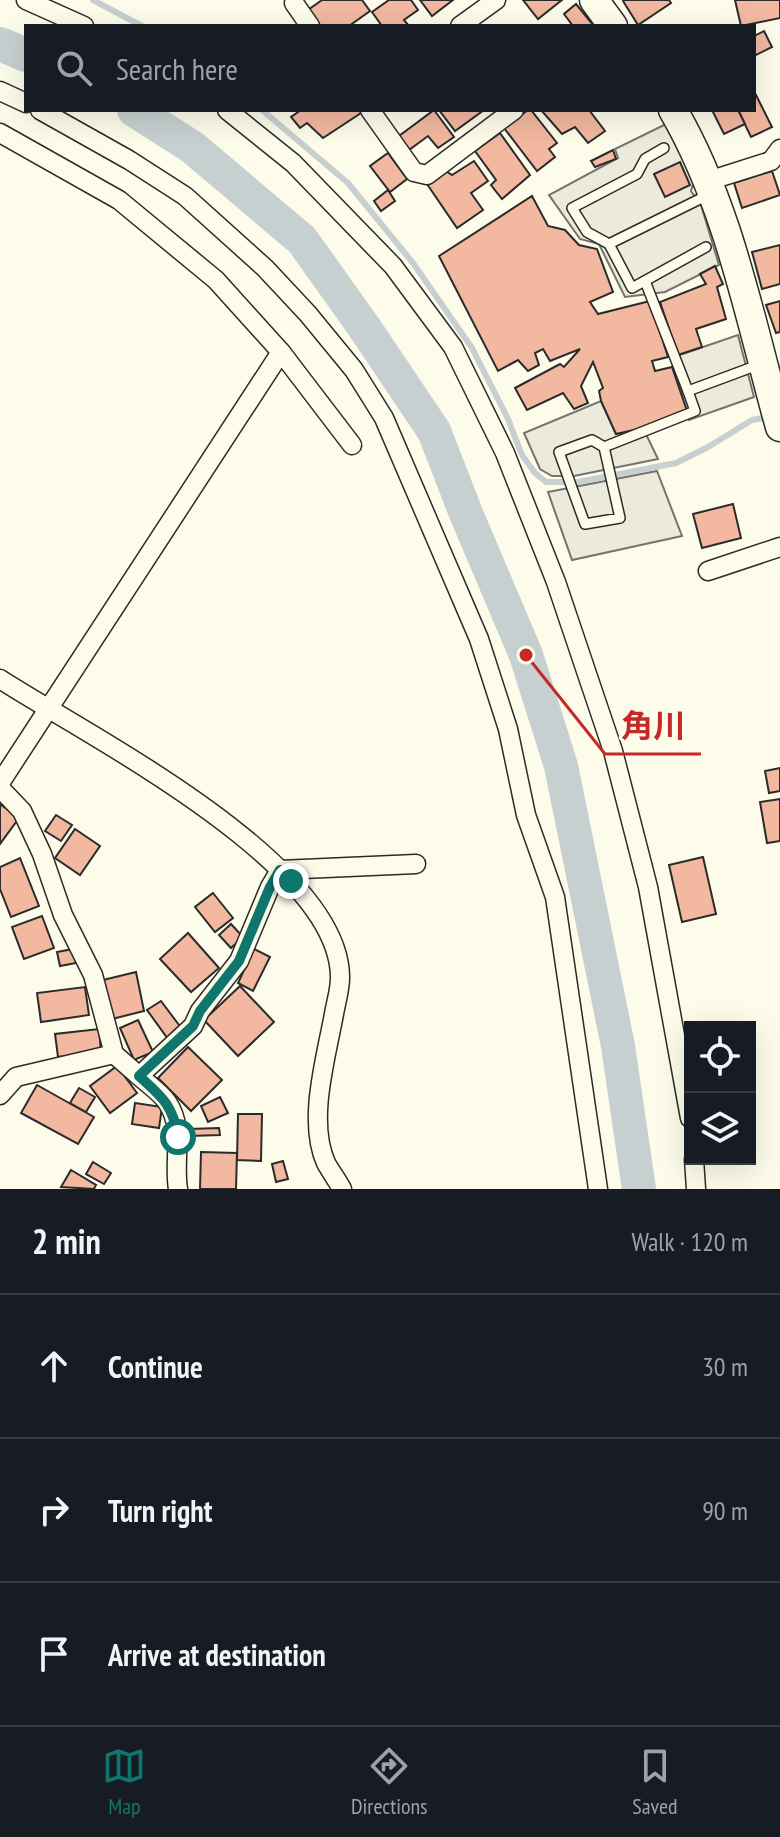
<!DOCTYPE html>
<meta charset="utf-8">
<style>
body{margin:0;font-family:"PT Sans Narrow","Noto Sans JP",sans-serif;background:#20242c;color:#f1f3f6}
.controls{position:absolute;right:24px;bottom:24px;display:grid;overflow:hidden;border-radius:0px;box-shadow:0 8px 32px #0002}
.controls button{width:72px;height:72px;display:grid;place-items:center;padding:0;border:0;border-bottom:2px solid #363941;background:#171b24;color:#f1f3f6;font:40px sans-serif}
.stop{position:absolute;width:24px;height:24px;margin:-18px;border:6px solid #0f766e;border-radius:50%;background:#fff}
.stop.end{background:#0f766e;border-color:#fff;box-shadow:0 2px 8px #0008}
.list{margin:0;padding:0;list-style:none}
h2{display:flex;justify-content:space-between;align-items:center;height:104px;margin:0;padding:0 32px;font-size:34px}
h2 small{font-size:26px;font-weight:400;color:#9ea1a6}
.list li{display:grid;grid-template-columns:52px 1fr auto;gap:24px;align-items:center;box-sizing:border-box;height:144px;padding:0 32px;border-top:2px solid #363941}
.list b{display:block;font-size:30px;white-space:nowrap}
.list em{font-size:26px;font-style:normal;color:#9ea1a6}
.icon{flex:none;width:44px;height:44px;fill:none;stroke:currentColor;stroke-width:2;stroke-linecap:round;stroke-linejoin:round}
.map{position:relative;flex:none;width:780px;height:1189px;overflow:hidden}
.search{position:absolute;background:#171b24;box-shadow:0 8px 32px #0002;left:24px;right:24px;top:24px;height:88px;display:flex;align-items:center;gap:20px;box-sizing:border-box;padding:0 28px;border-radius:0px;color:#9ea1a6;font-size:30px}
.sheet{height:536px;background:#171b24}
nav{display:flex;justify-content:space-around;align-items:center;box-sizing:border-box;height:112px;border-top:2px solid #363941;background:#171b24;font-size:22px;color:#9ea1a6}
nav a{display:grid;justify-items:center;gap:4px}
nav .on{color:#0f766e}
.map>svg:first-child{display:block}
.parking{fill:#eceadb;stroke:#74746e;stroke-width:2}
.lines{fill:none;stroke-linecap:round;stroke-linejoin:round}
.stream{stroke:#c7d0d0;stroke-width:6}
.river{stroke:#c7d0d0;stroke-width:34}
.building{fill:#f2b8a0;stroke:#2b2b2b;stroke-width:2}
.lane-casing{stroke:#2b2b2b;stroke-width:12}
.street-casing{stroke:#2b2b2b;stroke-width:21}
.primary-casing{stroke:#2b2b2b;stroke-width:31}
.lane{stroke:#fdfbea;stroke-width:9}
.street{stroke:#fdfbea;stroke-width:18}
.primary{stroke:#fdfbea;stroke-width:28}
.route{stroke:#0f766e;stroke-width:10}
.leader{fill:none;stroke:#c62828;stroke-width:3}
.callout-dot{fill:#c62828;stroke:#fdfbea;stroke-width:3}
.callout-label{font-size:32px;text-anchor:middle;font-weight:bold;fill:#c62828;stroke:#fdfbea;stroke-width:6;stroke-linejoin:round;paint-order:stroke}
</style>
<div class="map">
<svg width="780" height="1189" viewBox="0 0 780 1189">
<rect width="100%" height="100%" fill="#fdfbea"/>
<g class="parking">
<polygon points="668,123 696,174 691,191 701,205 719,265 665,292 625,297 599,244 580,239 549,195 618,158 615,149"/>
<polygon points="738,335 754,397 689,420 671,358"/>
<polygon points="601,401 616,434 643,428 658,459 574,476 552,476 540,469 524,433"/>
<polygon points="657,471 682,536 572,560 548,492"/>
</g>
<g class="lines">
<g class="stream">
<polyline points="93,0 142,26"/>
<polyline points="262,110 348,183 413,263 472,348 508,419 522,455 535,473 546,482 578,482 676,463 708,447 752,420 769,417"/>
</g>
<g class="river">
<polyline points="0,44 26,55"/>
<polyline points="134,110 192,147 302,240 364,327 434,431 465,511 526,655 561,766 618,1046 639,1189"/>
</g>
</g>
<g class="building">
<polygon points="322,0 362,0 370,11 349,26 319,26 308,10"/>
<polygon points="389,0 411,0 418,10 404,20 409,26 382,26 372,12"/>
<polygon points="420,0 453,0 432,16"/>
<polygon points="523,0 562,0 538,19"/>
<polygon points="624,0 669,0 671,3 638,25 623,1"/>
<polygon points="735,0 780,0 780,18 741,26"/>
<polygon points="576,4 594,26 573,26 564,14"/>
<polygon points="764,31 772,47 754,56 754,36"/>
<polygon points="754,91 772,127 751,137 738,110 754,110"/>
<polygon points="301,110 359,110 361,113 323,138 307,123 300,128 291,117"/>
<polygon points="434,110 454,137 438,148 428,136 409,150 399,136"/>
<polygon points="439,110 484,110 455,131"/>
<polygon points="528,110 531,110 557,143 549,149 555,157 537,171 504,128"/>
<polygon points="541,110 589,110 605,131 588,143 575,127 562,134"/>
<polygon points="712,110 738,110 745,124 724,134"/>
<polygon points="500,133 530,175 502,199 491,185 496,180 475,151"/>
<polygon points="613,150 616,159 595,167 591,161"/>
<polygon points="388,153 407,179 390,192 370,166"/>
<polygon points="474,161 488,181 471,193 483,210 457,228 427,184 446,171 452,175"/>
<polygon points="680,162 690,185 665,197 654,174"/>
<polygon points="772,171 780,195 742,208 734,183"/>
<polygon points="388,190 395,201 381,211 374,201"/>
<polygon points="532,196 548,226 565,230 579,245 597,249 613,292 590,302 598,314 650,301 668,357 652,361 655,371 672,367 687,411 643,428 616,434 601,401 599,391 603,388 593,362 581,386 588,403 574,409 563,393 527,410 515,388 560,364 564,367 580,349 550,361 543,349 535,353 539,365 528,371 518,360 498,371 439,256"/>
<polygon points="780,245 780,284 762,289 752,252"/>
<polygon points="715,266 723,284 717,287 726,319 696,329 702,347 678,355 660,302 706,284 700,274"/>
<polygon points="780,301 780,332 776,333 766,305"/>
<polygon points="733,504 741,538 702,548 693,514"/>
<polygon points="780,768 780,791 769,793 765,771"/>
<polygon points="780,799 780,841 767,843 760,802"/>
<polygon points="0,804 19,818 0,844"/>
<polygon points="56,815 72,825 61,841 45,831"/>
<polygon points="75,829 100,846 80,875 55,858"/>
<polygon points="703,857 716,914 682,922 669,865"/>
<polygon points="20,858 39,906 11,917 0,889 0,867"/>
<polygon points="213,893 233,918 215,932 195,907"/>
<polygon points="42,916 54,948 24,959 12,927"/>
<polygon points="231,924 243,937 231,948 219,935"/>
<polygon points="188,933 219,968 191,992 160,959"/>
<polygon points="73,949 76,963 60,966 57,952"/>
<polygon points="254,949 270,957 253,991 238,983"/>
<polygon points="136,972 144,1011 112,1019 103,980"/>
<polygon points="240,986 274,1022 238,1056 204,1020"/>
<polygon points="85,987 89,1015 41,1022 37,993"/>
<polygon points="161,1001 182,1029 168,1039 147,1010"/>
<polygon points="138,1020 153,1052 134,1060 120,1028"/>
<polygon points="99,1029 101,1052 58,1057 55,1034"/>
<polygon points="188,1047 222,1080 191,1111 158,1078"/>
<polygon points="117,1066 137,1093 110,1113 90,1086"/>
<polygon points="37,1085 94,1117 78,1144 21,1113"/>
<polygon points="79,1088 95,1097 86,1112 70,1103"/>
<polygon points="220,1097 228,1113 208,1122 201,1106"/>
<polygon points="135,1103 162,1107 159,1128 132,1124"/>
<polygon points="238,1114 262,1114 261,1161 237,1160"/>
<polygon points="219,1128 220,1135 189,1136 189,1129"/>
<polygon points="201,1152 237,1153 236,1189 200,1189"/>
<polygon points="283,1161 288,1179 276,1182 272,1164"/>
<polygon points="93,1162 111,1173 104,1184 86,1174"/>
<polygon points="71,1170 96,1185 94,1189 61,1187"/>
</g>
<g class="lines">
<defs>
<g id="lane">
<polyline points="664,148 645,159 637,174 572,208 587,232 609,244 710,194"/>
<polyline points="609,244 632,288 706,247"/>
<polyline points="645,281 688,391 758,365"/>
<polyline points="604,447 620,518 585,524 559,452 592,440 604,447 695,411 688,391"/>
</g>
<g id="street">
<polyline points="26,0 84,26"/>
<polyline points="294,3 310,26"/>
<polyline points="460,26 496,0"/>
<polyline points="0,91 26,103"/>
<polyline points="40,110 129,160 185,196 265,268 308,314 354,370 384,418 479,639 508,729 526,815 555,897 598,1189"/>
<polyline points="227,110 293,163 393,266 453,347 505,453 556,582 613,751 648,887 690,1118"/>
<polyline points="370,110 414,172 427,175 514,110"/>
<polyline points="0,133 119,200 216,280 281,352 0,783"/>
<polyline points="708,181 771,161 780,149"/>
<polyline points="281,352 352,445"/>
<polyline points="708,571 780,547"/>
<path d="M0,679C88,736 341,863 340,978C340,990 336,1002 334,1014C326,1058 307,1121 326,1163C331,1172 337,1180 342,1189"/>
<polyline points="0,788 22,811 42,854 63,915 93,975 114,1054"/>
<path d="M139,1076C148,1084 160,1092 167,1102C185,1128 173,1160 178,1189"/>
<polyline points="0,1095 16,1077 114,1054 139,1076 193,1026 200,1011 239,961 270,887 280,870 416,864"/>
<polyline points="694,1159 696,1189"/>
</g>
<g id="primary">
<polyline points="594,0 613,26"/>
<path d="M673,110C729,206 750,320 780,427"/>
</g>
</defs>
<use href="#lane" class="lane-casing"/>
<use href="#street" class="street-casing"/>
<use href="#primary" class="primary-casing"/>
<use href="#lane" class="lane"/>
<use href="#street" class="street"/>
<use href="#primary" class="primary"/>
</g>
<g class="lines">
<path class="route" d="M178,1137C173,1105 162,1097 139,1076L193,1026L200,1011L239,961L270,887L280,870L291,881"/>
</g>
<path class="leader" d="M526 655L605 754H701"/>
<circle class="callout-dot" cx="526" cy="655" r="8"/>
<g class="callout-label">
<text x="653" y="737">角川</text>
</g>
</svg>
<div class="controls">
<button><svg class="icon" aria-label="locate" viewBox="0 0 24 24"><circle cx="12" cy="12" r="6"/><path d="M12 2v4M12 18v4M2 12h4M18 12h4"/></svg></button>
<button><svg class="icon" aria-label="layers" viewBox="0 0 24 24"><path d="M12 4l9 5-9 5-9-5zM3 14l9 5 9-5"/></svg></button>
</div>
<div class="stop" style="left:178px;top:1137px"></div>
<div class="stop end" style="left:291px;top:881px"></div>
<div class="search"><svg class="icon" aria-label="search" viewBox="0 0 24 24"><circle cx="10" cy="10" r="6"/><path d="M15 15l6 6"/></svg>Search here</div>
</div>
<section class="sheet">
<h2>2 min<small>Walk · 120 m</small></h2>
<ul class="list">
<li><svg class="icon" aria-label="ahead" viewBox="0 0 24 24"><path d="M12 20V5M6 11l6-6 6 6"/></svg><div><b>Continue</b></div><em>30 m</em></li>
<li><svg class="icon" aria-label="right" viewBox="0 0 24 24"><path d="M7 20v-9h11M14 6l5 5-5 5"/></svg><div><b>Turn right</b></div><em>90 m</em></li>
<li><svg class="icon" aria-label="arrive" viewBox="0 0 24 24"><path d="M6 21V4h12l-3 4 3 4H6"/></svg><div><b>Arrive at destination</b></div></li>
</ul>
</section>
<nav>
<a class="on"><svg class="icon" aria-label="map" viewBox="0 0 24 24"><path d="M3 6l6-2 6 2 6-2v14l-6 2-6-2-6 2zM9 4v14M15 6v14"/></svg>Map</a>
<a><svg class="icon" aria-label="directions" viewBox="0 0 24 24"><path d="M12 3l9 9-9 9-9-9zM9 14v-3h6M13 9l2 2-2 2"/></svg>Directions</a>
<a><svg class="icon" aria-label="saved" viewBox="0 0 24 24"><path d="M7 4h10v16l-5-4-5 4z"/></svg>Saved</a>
</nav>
